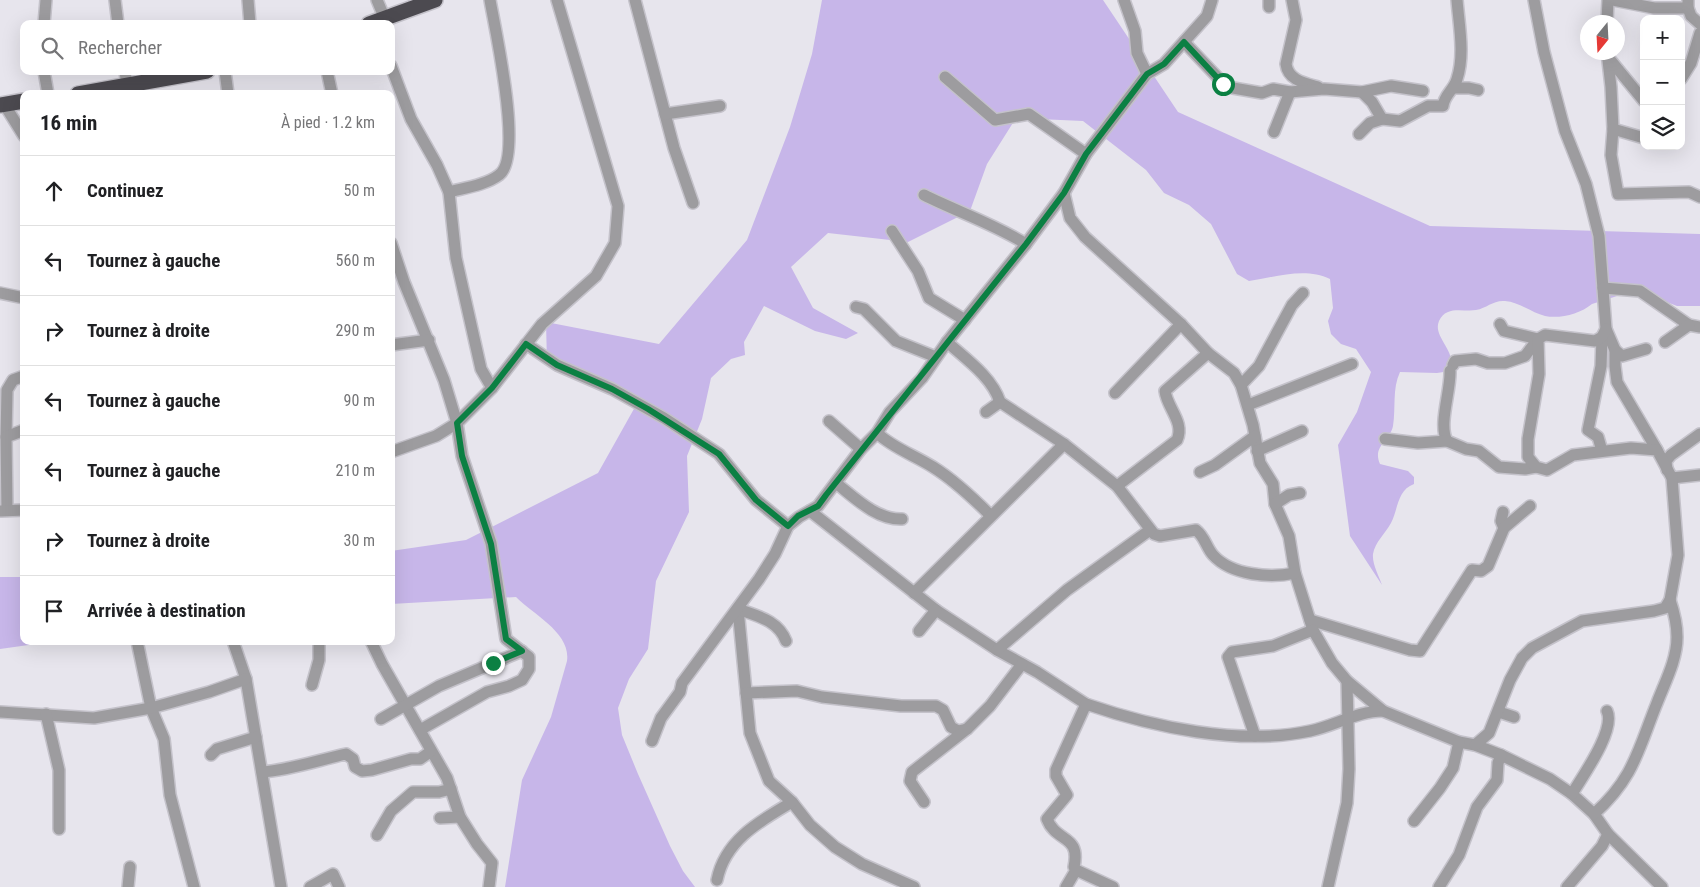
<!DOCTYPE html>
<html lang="fr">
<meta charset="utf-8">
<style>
body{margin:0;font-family:"Roboto Condensed",sans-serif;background:#f6f6f6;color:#202124}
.controls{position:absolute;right:15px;top:15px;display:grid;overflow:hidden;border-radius:10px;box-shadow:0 5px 20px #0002}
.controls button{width:45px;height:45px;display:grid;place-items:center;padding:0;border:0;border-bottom:1px solid #e0e0e0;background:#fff;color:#202124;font:25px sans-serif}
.compass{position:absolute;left:1580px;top:15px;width:45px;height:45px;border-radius:50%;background:#fff;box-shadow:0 5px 20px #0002;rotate:198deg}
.stop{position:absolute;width:15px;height:15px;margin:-11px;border:4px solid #0b8043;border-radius:50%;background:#fff}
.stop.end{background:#0b8043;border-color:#fff;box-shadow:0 1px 5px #0008}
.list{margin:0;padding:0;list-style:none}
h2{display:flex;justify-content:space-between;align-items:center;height:65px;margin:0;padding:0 20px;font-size:21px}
h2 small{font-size:16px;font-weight:400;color:#757577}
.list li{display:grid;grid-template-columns:32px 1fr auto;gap:15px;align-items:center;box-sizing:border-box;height:70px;padding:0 20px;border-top:1px solid #e0e0e0}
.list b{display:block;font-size:19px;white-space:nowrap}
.list em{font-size:16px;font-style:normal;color:#757577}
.icon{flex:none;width:28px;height:28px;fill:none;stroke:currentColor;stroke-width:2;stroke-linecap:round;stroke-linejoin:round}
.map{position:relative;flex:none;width:1700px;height:887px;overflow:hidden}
.search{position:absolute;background:#fff;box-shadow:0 5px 20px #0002;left:20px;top:20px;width:375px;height:55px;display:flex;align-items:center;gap:12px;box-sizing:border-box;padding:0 18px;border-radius:10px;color:#757577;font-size:19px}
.panel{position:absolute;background:#fff;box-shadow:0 5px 20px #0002;left:20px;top:90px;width:375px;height:555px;border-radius:10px}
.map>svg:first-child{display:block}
.green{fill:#c7b6e9}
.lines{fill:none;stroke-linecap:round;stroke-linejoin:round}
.minor-casing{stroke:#c4c2ca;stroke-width:14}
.highway-casing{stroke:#c4c2ca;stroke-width:18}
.minor{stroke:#9d9c9f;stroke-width:11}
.highway{stroke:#4c4a50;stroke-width:15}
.route{stroke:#0b8043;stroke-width:6}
</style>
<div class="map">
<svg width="1700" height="887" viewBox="0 0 1700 887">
<rect width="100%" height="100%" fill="#e7e5ed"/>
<g class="green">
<path d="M822,0H1103L1178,112L1430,226L1700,234V306H1677L1636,290L1592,304C1580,314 1560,319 1545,316C1532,313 1519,302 1505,301C1493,300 1487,308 1476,310C1463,312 1446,305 1439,321C1432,337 1458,351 1450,371L1437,373L1400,372C1392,389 1396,408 1393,426C1390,441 1372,446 1380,464L1408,471L1414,477V484C1397,490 1398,510 1391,523C1385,534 1375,542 1373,554C1372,564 1379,576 1382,585L1350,536L1338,445L1357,412L1371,372L1356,349L1341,344L1331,334L1328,321L1333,308L1330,279C1305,267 1276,277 1249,281L1237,274L1211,224L1189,205L1164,193L1146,170L1083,121L1016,118L987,164L970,211L908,242L828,233L791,267L813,308L858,333L846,339L815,331L764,306L744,342L745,355L731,359L711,378L702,419L687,456L689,512L656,581L648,649L629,679L618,708L622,735L638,774L670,846L683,871L695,887H505L522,780L551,717L567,661C571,633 534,615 516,597L391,604V551L466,540L598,473L635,407L547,363L546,322L659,344L747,240L790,127L812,54Z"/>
<polygon points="0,577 24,577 24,641 57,641 0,649"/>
</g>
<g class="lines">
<defs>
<g id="minor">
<polyline points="115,0 118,24"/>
<polyline points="248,0 250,24"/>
<polyline points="377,0 385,19"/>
<polyline points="635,0 674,148 693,203"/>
<polyline points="1124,0 1135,31 1137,53 1147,74"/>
<polyline points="1269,0 1269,7"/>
<path d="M1292,0L1296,20L1286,64C1288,80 1304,83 1318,87"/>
<polyline points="1534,0 1544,52 1565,131 1586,184 1599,236 1606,329 1615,350 1622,356 1646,349"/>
<polyline points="1613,0 1654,8 1688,8 1688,0"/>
<polyline points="1688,8 1691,16 1700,24"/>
<polyline points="1607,22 1608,0"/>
<polyline points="44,24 46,0"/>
<polyline points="1184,42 1223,83 1233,88 1262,93 1273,89 1290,92 1324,89 1362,92 1391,86 1423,91"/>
<polyline points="1607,52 1611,87 1613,129 1644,138"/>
<polyline points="1607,56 1644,101"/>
<polyline points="391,66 411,119 437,165 449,192 456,258 481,369 492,388"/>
<polyline points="44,71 48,94"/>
<polyline points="125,71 127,86"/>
<polyline points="225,71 228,94"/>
<polyline points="327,71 332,94"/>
<polyline points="945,77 995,120 1029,114 1086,154"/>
<polyline points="1681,79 1691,63 1700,33"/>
<polyline points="1454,88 1469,88 1478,90"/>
<polyline points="4,104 24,136"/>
<polyline points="665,114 720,106"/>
<path d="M1382,119L1400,121L1428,106H1443C1444,95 1454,90 1457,79C1465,55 1459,25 1457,0"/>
<polyline points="1613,129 1611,155 1618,194 1689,192 1700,197"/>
<polyline points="1274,132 1290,92"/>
<polyline points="1359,134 1370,123 1382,119 1372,102 1362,92"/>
<path d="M449,192C464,188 486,185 499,175C524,157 495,29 490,0"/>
<polyline points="1064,193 1070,218 1085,237 1181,324 1208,353 1234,373 1241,385 1253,425 1260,463 1273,484 1275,504 1289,536 1295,573 1313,630 1332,663 1347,681 1383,711 1459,742 1475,745 1501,755 1550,779 1572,794 1594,814 1608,834 1662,887"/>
<path d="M924,195C958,212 994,224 1026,244"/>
<polyline points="892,231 918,271 929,298 965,320"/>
<polyline points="391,243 404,282 444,380 457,423 462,456 491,543 506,639 529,657 529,669 522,680 509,686 487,692 420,730"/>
<polyline points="1603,288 1640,291 1689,325 1700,327"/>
<polyline points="0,293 24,298"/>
<polyline points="856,307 864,309 896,341 936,357"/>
<polyline points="1602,337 1601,366 1588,430 1598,437 1602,451"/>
<path d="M947,342C966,359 992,377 1000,402L1064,444L1117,486L1154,534L1160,536L1196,530C1205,537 1206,547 1213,555C1232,576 1271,578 1295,573"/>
<polyline points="1665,342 1689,325"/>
<polyline points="526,344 557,365 612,389 664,418 719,454 756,500 788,526"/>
<polyline points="391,345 429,340"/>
<polyline points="1615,350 1615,366 1617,382 1657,450"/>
<polyline points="1453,365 1455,361 1476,359 1488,363 1505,363 1525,356 1538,339 1504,331 1500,324"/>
<path d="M1450,371C1451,390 1438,425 1447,441L1466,449L1479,451L1499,467L1525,469L1536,467"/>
<polyline points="1241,385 1259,366 1292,305 1303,293"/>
<polyline points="1115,393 1181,324"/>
<polyline points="1248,405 1352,364"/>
<polyline points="986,412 1000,402"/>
<polyline points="829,421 861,449"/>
<path d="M877,433C893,448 914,455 933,467C954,480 973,498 990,515"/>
<polyline points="6,437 7,390 13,380 24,376"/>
<polyline points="1385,439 1418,443 1447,441"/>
<polyline points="1257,451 1302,431"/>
<polyline points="391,452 436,436 457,423 492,388 542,324 596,276 615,243 618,206 557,0"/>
<polyline points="1667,470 1666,461 1671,455 1700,434"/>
<polyline points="1200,472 1215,465 1255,436"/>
<polyline points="1672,478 1700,475"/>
<path d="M836,483C855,498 877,520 902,519"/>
<path d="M1117,486L1177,440C1185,422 1167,408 1165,391L1208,353"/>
<polyline points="1275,504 1289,495 1300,493"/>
<polyline points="7,510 6,437 24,430"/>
<polyline points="1,511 24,510"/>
<path d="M810,511L936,610L997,650L1037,672L1086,704C1153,727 1239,746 1310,731C1335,726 1357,711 1383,711"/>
<polyline points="1503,512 1501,521 1504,528"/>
<polyline points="914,593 1064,444"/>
<polyline points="738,609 750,733 769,781 792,802 810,825 835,847 862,864 914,887"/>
<path d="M738,609C757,616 778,620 786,641"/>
<polyline points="1310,620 1410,650 1420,651 1472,570 1481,571 1488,566 1504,528 1530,506"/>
<polyline points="919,631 936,610"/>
<polyline points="137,641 151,708 164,739 170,795 194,887"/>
<polyline points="233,641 246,679 281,887"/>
<polyline points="371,641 382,664 447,778 460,817 477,844 492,863 489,887"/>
<polyline points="997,650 1067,590 1150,530"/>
<polyline points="312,685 319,660 319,641"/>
<polyline points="746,693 797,691 822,697 901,706 936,706 943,710 951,727 958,731 967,729"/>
<polyline points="0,712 94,718 151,708 209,692 246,679"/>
<polyline points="1499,712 1514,717"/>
<polyline points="46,714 59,770 59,829"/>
<polyline points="381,719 439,686 522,651"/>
<polyline points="1255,736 1228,657 1232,652 1273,646 1313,630"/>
<polyline points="652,741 661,718 680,692 682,683 759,579 775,554 788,526 799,517 818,506 861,449 877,433 890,412 922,378 947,342 1026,244 1064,193 1086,154 1147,74 1164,64 1207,16 1212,0"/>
<polyline points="1475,745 1489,733 1510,680 1522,658 1532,648 1582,621 1654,611 1665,608 1670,600 1678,555 1672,478 1657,450 1631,448 1573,455 1547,470 1536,467 1528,457 1528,439 1539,374 1538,339 1545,335 1595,341 1602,337 1606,329"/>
<polyline points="211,755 217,749 256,737"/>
<path d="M262,772C290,770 319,760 346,754L353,759L355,767L362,771L372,770L411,759H420L430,752"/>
<path d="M1572,794C1582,777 1616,730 1607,711"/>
<polyline points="924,802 910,781 912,772 967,729 990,706 1022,664"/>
<path d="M1594,814C1634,778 1638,750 1657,703C1665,682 1677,660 1677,637C1677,624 1674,612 1670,600"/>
<polyline points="440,818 460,817"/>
<polyline points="1414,821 1440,788 1453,768 1459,742"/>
<polyline points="377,835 391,811 413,792 439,792 451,789"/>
<polyline points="1076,870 1113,887"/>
<path d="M717,880C725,840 760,821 792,802"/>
<polyline points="128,887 130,867"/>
<polyline points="310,887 333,874 339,887"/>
<path d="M1066,887L1076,870L1074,867C1081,834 1056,843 1047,819L1067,795L1056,776V770L1086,704"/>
<polyline points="1328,887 1347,803 1349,769 1347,681"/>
<polyline points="1439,887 1459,855 1477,807 1497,780 1498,763 1501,755"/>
<polyline points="1567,887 1602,846 1608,834"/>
</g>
<g id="highway">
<polyline points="369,24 435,0"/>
<polyline points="78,94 207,71"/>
<polyline points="0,105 24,101"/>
</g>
</defs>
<use href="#minor" class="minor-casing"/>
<use href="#highway" class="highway-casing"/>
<use href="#minor" class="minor"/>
<use href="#highway" class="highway"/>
</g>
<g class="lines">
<polyline class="route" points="493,663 522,651 506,639 491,544 462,456 457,423 492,388 526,344 557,365 612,389 648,409 719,454 756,500 788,526 798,516 818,506 826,495 1026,244 1064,193 1086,154 1147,74 1164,64 1184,42 1223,84"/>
</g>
</svg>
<div class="controls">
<button>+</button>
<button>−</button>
<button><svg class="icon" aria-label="layers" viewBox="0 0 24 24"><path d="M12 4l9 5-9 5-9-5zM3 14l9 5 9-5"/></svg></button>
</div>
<svg class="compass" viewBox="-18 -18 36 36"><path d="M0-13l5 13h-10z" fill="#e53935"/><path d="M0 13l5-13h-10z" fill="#757577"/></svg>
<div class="stop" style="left:1223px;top:84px"></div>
<div class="stop end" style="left:493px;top:663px"></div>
<div class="search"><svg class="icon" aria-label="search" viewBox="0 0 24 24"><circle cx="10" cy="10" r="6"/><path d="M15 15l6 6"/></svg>Rechercher</div>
<section class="panel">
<h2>16 min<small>À pied · 1.2 km</small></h2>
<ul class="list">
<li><svg class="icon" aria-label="ahead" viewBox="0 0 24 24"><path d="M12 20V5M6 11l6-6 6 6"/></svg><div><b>Continuez</b></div><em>50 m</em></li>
<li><svg class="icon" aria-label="left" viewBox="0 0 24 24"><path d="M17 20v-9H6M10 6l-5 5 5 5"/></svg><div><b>Tournez à gauche</b></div><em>560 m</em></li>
<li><svg class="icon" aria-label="right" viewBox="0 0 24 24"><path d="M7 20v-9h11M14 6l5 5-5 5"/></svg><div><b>Tournez à droite</b></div><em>290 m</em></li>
<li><svg class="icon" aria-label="left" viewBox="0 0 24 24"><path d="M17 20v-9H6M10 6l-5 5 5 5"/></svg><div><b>Tournez à gauche</b></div><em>90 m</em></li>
<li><svg class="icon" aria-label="left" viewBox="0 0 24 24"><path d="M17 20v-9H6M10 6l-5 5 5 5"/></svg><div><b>Tournez à gauche</b></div><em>210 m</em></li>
<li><svg class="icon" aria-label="right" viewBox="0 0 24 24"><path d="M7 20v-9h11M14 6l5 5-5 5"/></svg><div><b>Tournez à droite</b></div><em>30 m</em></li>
<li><svg class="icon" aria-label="arrive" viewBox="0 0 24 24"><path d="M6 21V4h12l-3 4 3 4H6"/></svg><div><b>Arrivée à destination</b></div></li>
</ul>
</section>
</div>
